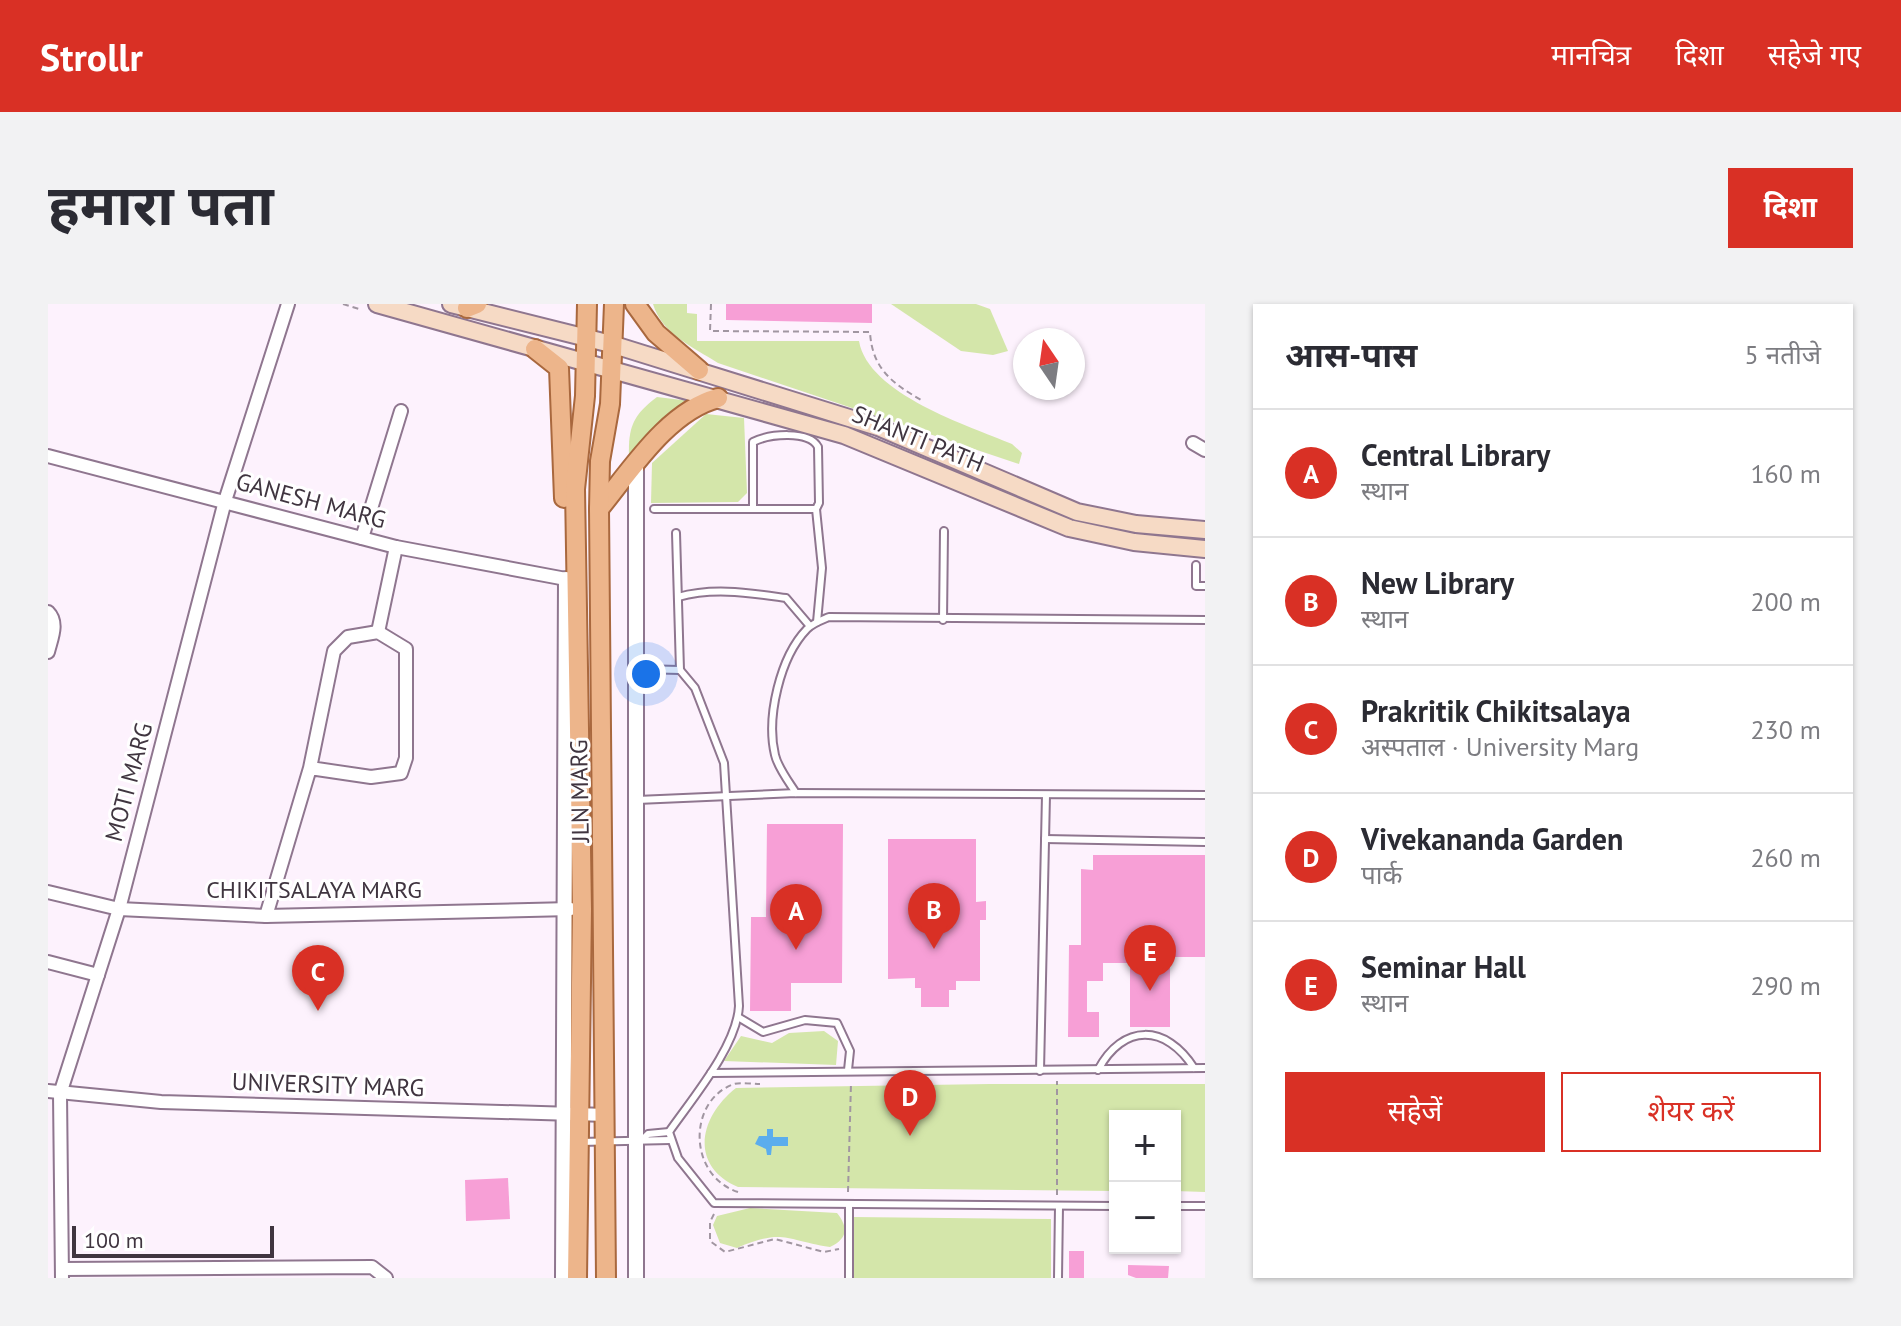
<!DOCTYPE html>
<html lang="hi">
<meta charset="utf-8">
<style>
body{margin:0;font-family:"PT Sans","Noto Sans Devanagari",sans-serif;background:#f2f2f3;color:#2b2b33}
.controls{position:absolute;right:24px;bottom:24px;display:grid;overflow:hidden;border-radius:0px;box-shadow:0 2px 6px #0004}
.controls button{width:72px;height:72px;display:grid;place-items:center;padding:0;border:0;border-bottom:2px solid #e1e1e2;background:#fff;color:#2b2b33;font:40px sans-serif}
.compass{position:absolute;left:965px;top:24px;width:72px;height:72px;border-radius:50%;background:#fff;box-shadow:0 2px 6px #0004;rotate:347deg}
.scale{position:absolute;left:24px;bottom:20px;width:202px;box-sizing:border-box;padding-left:8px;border:4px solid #403540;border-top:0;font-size:22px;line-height:28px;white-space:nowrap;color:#403540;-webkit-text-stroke:6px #fff;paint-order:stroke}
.you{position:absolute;left:598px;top:370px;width:28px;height:28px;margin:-20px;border:6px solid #fff;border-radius:50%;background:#1a73e8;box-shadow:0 0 0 12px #1a73e833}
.badge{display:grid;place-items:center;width:52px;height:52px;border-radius:50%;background:#d93025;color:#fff;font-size:26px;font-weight:700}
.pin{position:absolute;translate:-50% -66px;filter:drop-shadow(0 2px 4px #0008)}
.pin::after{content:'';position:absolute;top:42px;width:28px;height:24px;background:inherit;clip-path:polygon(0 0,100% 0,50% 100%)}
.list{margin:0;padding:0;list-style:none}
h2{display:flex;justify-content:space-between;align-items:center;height:104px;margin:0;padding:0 32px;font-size:34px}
h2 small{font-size:26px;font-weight:400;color:#7c7c81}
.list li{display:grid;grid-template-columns:52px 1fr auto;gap:24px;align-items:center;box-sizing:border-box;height:128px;padding:0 32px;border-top:2px solid #e1e1e2}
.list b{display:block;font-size:30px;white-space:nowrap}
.list p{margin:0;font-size:26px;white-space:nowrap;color:#7c7c81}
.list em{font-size:26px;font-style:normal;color:#7c7c81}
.actions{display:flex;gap:16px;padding:24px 32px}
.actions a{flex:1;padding:18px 0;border:2px solid #d93025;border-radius:0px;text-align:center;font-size:28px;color:#d93025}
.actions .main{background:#d93025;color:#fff}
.map{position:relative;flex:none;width:1157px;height:974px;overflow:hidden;border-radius:0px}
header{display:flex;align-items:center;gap:48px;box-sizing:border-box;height:112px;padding:0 40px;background:#d93025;color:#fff}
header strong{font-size:38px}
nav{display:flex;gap:44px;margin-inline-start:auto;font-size:28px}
.intro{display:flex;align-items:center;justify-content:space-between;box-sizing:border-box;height:192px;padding:0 48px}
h1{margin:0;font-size:56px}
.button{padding:20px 36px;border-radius:0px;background:#d93025;color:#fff;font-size:28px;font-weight:700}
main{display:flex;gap:48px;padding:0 48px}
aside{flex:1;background:#fff;border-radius:0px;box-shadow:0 2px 6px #0004}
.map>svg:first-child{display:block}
.green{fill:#d4e6aa}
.water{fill:#5baded}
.building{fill:#f79fd6}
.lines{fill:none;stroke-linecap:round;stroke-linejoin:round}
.service-casing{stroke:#8f768f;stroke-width:10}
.minor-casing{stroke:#8f768f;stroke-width:16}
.tertiary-casing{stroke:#8f768f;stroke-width:18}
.secondary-casing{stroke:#8f768f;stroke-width:20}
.primary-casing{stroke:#a9683e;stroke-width:22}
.path{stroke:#a196a1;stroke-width:2;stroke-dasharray:6 4;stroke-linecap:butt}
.service{stroke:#fff;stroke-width:6}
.minor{stroke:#fff;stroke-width:12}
.tertiary{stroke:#fff;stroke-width:14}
.secondary{stroke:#f6dac5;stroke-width:16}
.primary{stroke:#edb58b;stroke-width:18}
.labels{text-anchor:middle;stroke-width:6;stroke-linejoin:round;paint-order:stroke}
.street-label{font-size:24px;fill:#403540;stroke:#fff}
</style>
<header>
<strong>Strollr</strong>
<nav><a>मानचित्र</a><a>दिशा</a><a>सहेजे गए</a></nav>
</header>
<div class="intro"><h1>हमारा पता</h1><a class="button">दिशा</a></div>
<main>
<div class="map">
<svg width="1157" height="974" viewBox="0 0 1157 974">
<rect width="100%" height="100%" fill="#fdf2fd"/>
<g class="green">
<path d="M605,0H639V9L649,10V37H811C820,90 921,122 964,140L974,149L971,160L670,59C645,43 614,30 605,0Z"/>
<polygon points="843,0 928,0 942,5 960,47 945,51 913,47"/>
<path d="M609,93L642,97L581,153C580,123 585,111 609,93Z"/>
<polygon points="658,110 696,114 699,189 690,198 603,199 604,159"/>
<polygon points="776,727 790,737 788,761 676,757 693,732 724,739 741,729"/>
<path d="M942,780H1157V888L1127,887V812H1067V887L690,883C640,861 652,812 688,784Z"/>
<path d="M702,904L789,909C801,924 799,935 782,943C736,936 736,924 689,944L672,939L665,921L669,912Z"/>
<polygon points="805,913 1003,915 1003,974 804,974"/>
</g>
<polygon class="water" points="719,825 725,825 725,833 740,833 740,842 724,842 723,851 719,851 718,845 707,840 711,832 719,832"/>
<g class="building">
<polygon points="678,0 824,0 824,19 678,16"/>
<polygon points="719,520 795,520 794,679 743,679 743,707 702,707 703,613 718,613"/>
<polygon points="840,535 928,535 928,598 938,597 938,616 932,616 932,677 908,677 908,686 901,686 901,703 873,703 873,684 867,684 867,674 840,675"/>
<polygon points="1045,551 1157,551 1157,653 1122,653 1122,723 1082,723 1082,659 1055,659 1055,677 1039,677 1039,708 1051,708 1051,733 1020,733 1021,641 1033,641 1033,565 1045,566"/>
<polygon points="460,874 462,915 418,917 417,876"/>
<rect x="1021" y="947" width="15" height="27"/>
<polygon points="1080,961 1121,962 1120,974 1088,974 1080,971"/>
</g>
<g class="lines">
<defs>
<g id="service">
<path d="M606,205H768L771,199L770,143C761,126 721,130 705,138V205"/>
<polyline points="768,205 774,264 769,318"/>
<path d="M628,229L632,366L647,384L676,459L691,702C689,742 644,795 621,828L630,854L666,899L1067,902"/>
<polyline points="1148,261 1148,282 1157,282"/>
<path d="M630,293C666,283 701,289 738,294L761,321"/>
<polyline points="895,316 896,227"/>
<polyline points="590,365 632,366"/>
<path d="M748,489C741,478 730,464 727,451C718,413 732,353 759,325C765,319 774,316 781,313L1157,316"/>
<polyline points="589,496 748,489 1157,491"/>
<polyline points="997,535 1157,538"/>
<polyline points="690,713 715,728 757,716 789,719 802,747 800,766"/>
<path d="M1050,766C1075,719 1118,720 1146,764"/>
<polyline points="992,767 998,491"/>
<polyline points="663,769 1157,764"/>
<polyline points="595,835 600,830 621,828"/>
<polyline points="532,838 622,836"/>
<polyline points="1127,902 1157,902"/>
<polyline points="801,974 801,901"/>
<polyline points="1010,974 1011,902"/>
</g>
<g id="minor">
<polyline points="1145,139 1157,146"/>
<polyline points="0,152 348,243 518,275"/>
<polyline points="314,234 353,107"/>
<path d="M0,308C11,319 3,335 0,348"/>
<polyline points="330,328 348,243"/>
<polyline points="0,588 71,605 218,612 523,605"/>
<polyline points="218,612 262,464 286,347 300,333 330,328 358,345 358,454 353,469 323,473 262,464"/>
<polyline points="0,658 50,671"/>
<polyline points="0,787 113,798 559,811"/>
<polyline points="14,965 324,963 338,974"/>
<polyline points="14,974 12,790 71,605 177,197 240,0"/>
</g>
<g id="tertiary">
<polyline points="588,161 588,974"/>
<polyline points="515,974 518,275"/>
</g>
<g id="secondary">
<polyline points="329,0 796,131 1021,224 1086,238 1157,245"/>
<polyline points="403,0 563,40 830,123 1029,208 1088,220 1157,226"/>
</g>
<g id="primary">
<polyline points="587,0 608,29 651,66"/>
<polyline points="419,4 429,0"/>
<polyline points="487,45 511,64 516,194"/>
<path d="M551,205C583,166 620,107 670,94"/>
<polyline points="529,974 534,605 527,185 537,92 539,0"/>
<polyline points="558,974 551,205 552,157 562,100 566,0"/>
</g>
</defs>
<use href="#service" class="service-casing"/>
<use href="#minor" class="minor-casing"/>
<use href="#tertiary" class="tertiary-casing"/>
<use href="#secondary" class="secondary-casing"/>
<use href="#primary" class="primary-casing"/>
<g class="path">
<polyline points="295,0 314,6"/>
<path d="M663,0L662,27L822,28C824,65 845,80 875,97"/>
<path d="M690,888C639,871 640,796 686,780C693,778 705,780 712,780"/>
<polyline points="800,888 803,779"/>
<polyline points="1009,891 1009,777"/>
<polyline points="666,910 662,918 662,937 677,948 727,935 776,948 791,945"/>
</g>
<use href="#service" class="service"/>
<use href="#minor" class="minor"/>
<use href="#tertiary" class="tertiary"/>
<use href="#secondary" class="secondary"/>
<use href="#primary" class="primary"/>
</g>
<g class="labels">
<g class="street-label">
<text transform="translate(870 135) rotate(22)" y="8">SHANTI PATH</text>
<text transform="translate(263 197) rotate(15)" y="8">GANESH MARG</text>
<text transform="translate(81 478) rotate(-75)" y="8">MOTI MARG</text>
<text transform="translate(532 487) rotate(-91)" y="8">JLN MARG</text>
<text x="266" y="594">CHIKITSALAYA MARG</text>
<text transform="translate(280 781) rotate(2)" y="8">UNIVERSITY MARG</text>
</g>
</g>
</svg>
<div class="controls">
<button>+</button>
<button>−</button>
</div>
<svg class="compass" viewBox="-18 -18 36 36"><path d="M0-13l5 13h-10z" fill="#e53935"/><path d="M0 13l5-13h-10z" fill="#7c7c81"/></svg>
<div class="scale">100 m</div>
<div class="you"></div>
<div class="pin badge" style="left:748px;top:646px">A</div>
<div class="pin badge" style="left:886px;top:645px">B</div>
<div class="pin badge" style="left:270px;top:707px">C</div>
<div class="pin badge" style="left:862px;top:832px">D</div>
<div class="pin badge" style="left:1102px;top:687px">E</div>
</div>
<aside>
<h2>आस-पास<small>5 नतीजे</small></h2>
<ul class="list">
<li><span class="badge">A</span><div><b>Central Library</b><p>स्थान</p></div><em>160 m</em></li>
<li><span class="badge">B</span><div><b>New Library</b><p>स्थान</p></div><em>200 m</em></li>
<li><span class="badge">C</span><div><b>Prakritik Chikitsalaya</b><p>अस्पताल · University Marg</p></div><em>230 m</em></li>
<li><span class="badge">D</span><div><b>Vivekananda Garden</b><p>पार्क</p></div><em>260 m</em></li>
<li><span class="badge">E</span><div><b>Seminar Hall</b><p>स्थान</p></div><em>290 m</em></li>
</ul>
<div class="actions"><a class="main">सहेजें</a><a>शेयर करें</a></div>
</aside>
</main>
